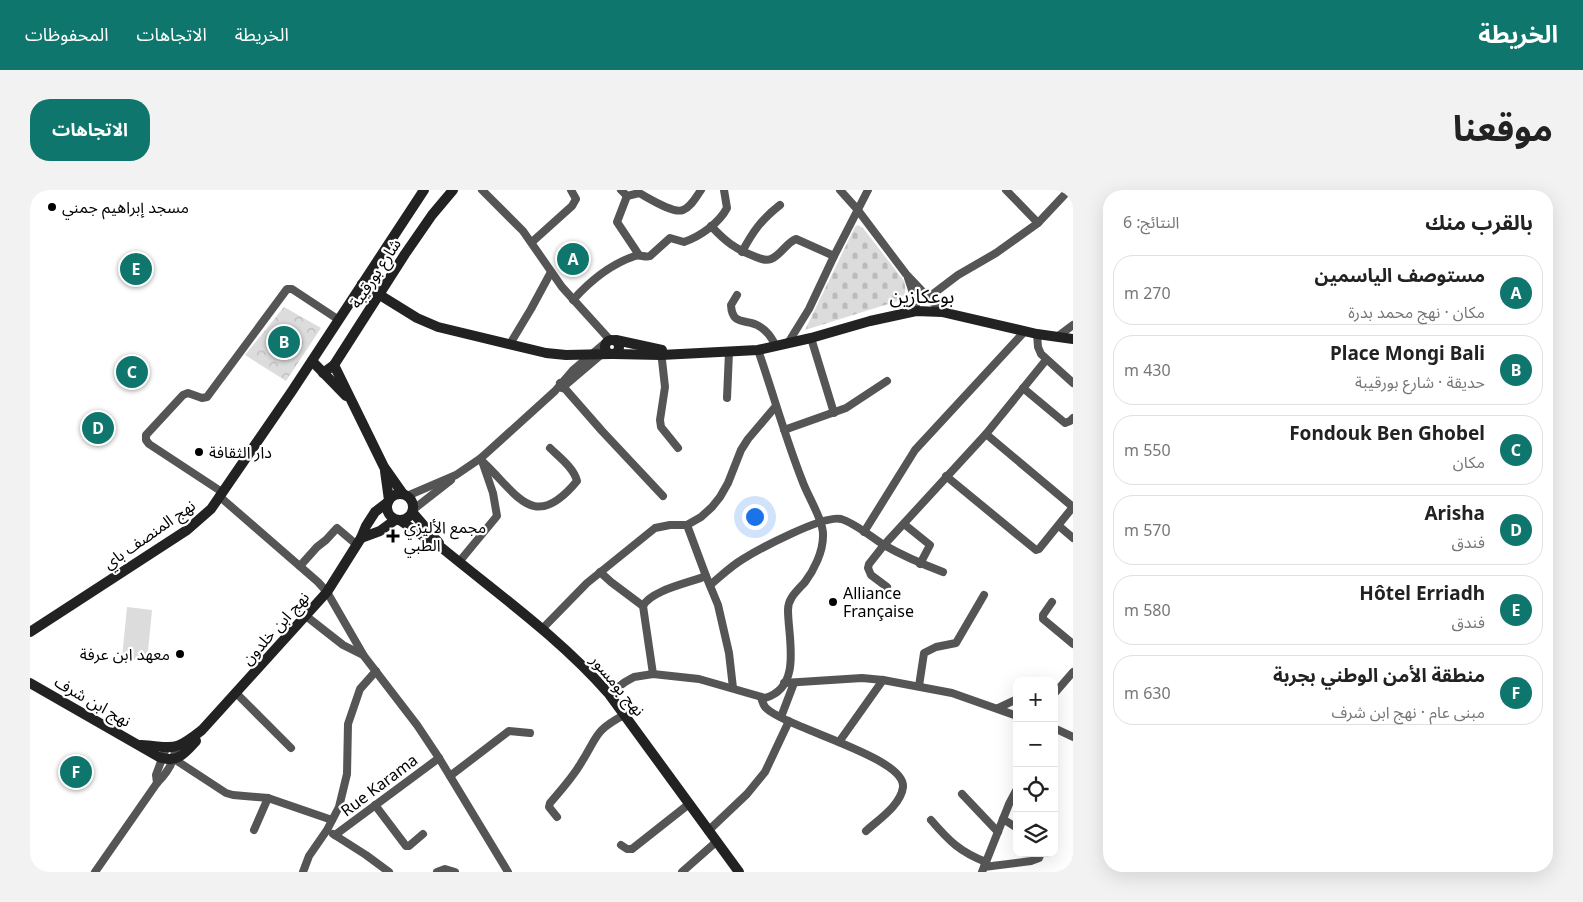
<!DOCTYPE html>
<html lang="ar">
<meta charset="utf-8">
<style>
body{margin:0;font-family:"Noto Sans","Noto Sans Arabic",sans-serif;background:#f2f2f2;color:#222;direction:rtl}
.controls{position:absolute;right:15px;bottom:15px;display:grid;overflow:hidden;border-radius:10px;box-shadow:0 5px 20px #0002}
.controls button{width:45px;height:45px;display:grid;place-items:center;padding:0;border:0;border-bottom:1px solid #e0e0e0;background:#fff;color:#222;font:25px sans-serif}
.you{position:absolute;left:724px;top:326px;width:18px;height:18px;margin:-12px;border:4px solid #fff;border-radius:50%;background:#1a73e8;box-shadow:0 0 0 8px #1a73e833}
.badge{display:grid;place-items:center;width:32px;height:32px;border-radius:50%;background:#0f766e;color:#fff;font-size:16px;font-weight:700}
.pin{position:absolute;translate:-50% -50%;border:2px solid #fff;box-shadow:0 1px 5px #0006}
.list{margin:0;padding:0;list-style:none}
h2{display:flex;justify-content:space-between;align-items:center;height:65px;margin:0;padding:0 20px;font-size:21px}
h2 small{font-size:16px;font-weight:400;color:#767676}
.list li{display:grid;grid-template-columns:32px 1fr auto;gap:15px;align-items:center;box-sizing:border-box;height:70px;margin:0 10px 10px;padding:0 10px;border:1px solid #e0e0e0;border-radius:20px}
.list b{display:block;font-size:19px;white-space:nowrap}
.list p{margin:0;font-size:16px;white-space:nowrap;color:#767676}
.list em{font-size:16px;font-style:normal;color:#767676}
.icon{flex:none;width:28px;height:28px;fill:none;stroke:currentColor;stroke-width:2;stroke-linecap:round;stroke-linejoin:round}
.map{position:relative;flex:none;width:1043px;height:682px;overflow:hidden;direction:ltr;border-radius:20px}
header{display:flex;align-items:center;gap:30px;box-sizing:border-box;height:70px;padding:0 25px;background:#0f766e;color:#fff}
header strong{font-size:24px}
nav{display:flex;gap:28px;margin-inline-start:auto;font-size:18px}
.intro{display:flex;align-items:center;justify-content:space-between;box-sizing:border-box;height:120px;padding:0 30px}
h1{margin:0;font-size:35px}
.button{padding:12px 22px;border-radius:20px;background:#0f766e;color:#fff;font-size:18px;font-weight:700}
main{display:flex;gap:30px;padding:0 30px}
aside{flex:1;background:#fff;border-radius:20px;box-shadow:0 5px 20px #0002}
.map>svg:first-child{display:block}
.cemetery{fill:url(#cemetery-stones)}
.park{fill:url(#park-crowns)}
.garden{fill:#dcdcdc}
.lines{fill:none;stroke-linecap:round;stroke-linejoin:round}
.street{stroke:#555;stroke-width:8}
.secondary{stroke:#222;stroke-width:10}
.poi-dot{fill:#000;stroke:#fff;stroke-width:2}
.labels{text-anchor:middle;stroke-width:4.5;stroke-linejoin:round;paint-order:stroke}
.poi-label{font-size:16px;fill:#000;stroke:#fff;text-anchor:start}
.street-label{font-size:16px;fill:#000;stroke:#fff}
.quarter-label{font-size:19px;fill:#000;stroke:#fff}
</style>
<header>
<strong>الخريطة</strong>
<nav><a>الخريطة</a><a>الاتجاهات</a><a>المحفوظات</a></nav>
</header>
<div class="intro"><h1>موقعنا</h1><a class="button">الاتجاهات</a></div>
<main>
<aside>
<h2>بالقرب منك<small>النتائج: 6</small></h2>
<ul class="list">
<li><span class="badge">A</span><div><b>مستوصف الياسمين</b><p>مكان · نهج محمد بدرة</p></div><em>270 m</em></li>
<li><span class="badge">B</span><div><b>Place Mongi Bali</b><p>حديقة · شارع بورقيبة</p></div><em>430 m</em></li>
<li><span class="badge">C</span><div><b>Fondouk Ben Ghobel</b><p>مكان</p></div><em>550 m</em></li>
<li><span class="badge">D</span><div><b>Arisha</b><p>فندق</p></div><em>570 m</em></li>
<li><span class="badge">E</span><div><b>Hôtel Erriadh</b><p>فندق</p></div><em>580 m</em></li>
<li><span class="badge">F</span><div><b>منطقة الأمن الوطني بجربة</b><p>مبنى عام · نهج ابن شرف</p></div><em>630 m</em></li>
</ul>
</aside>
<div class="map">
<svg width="1043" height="682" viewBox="0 0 1043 682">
<defs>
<pattern id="cemetery-stones" width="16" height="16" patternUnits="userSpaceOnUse" patternTransform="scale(1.25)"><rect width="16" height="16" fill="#dcdcdc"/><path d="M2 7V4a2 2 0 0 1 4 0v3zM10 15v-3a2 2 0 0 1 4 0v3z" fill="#bbb"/></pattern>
<pattern id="park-crowns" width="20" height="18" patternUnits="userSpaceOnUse" patternTransform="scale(1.25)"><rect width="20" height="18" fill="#dcdcdc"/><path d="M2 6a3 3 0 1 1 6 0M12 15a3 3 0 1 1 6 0" fill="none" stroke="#bbb"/></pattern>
</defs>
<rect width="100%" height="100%" fill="#fff"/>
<path class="cemetery" d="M828,35L833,38L874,91C876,99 876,104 871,110L775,140L825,37Z"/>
<polygon class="park" points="254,117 291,138 256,191 215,165"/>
<polygon class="garden" points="97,417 122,420 117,471 92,468"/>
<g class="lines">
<g class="street">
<polyline points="452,0 493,41 532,97 580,150"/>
<path d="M591,0L597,6L609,3C619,8 643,24 653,20C661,17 666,7 671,0"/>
<polyline points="810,0 827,19 876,84 912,122"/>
<polyline points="976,0 1008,33"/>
<polyline points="597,6 587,32 609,65"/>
<path d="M681,36C696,52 705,59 726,67C731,69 736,71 741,69C751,65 756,53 766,49L804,66"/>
<polyline points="502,52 542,16 546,9 541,0"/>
<path d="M712,62C723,41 732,29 750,15"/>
<polyline points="878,88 886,112 886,121"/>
<path d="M707,105L701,115C702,136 716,129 727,135C737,140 741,147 746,156"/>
<polyline points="899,107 928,85 966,63 1008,33 1039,0"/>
<path d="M543,110C560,91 581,74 605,66C610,64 615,68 620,66L640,48L654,52C671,46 689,33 697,18L694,0"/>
<polyline points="1007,144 1008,157 1011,164 1043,193"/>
<polyline points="1027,147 1043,135"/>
<polyline points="781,148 804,223"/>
<polyline points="758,153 779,119 804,66 838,0"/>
<polyline points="480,154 501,119 521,82"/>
<polyline points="631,161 635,197 630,230 631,237 648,258"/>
<polyline points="530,193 572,241 633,306"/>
<polyline points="532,198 572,164"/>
<polyline points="993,198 1035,233 1040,231 1043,228"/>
<polyline points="697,208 699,162"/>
<polyline points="754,240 816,218 857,191"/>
<polyline points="956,244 1043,317"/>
<path d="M454,273C488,305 504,343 547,291C544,278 529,267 520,258"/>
<polyline points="916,286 1006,360 1009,359 1043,317"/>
<polyline points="192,302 119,254 116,250 116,245 153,205 158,203 172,208 177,207 257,99 262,99 309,130"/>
<polyline points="189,306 288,392 297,402 334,466 387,535 409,568 478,682"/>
<polyline points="377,306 426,285 451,268"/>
<polyline points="384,319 421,290"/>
<polyline points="874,334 900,355 890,374"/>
<polyline points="657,335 676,386 688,415 699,463 703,498"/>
<polyline points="1029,336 1043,348"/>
<polyline points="834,342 885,260 995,141"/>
<polyline points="429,372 467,326 463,303 451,268 525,201 543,180 575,153"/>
<polyline points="270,376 287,357 296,350 307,338 327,355"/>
<polyline points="570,382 581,392 613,416 623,484"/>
<path d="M680,395C691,386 701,376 713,369C731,358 793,325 811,329C825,333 841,347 854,355C873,366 892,374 913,382"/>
<polyline points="857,397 841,385 838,378 839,374 854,355 956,244 1016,170"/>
<polyline points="1022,412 1013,425 1013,429 1043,454"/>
<path d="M613,416C621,400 659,393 676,386"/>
<polyline points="276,426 313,455 333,465"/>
<polyline points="512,439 557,393 625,338 640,335 657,335 671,327 682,317 690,307 698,293 711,260 718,249 746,216"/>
<polyline points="754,493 832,488 853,490 922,503 987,526"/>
<polyline points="889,496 894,463 906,457 926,453 954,405"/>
<polyline points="206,503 261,558"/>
<path d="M579,504L595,492L604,487L623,484L669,489L735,508C773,497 758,448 758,420C758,408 767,401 775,392C784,380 793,362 793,346C794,331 777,305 772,290C755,247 743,203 728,160"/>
<polyline points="1024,504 1043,482"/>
<path d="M731,507C732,511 733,515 736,518C756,538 876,567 873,597C871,615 848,630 836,641"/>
<polyline points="968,518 987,509"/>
<polyline points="751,527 764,493"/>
<polyline points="1024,538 1043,547"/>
<polyline points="809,552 853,490"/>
<polyline points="144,569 196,603 203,605 238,608 302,630"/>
<polyline points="420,586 479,541 500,543"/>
<polyline points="127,593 126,585 136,558"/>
<polyline points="932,604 968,642"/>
<polyline points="345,615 376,656 379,656 393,644"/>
<path d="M527,627L519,617L520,613C531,600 543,587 551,573C568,546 564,541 594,525"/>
<polyline points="973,629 987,638"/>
<path d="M901,630C919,651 930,662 956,672"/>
<polyline points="224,640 238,608"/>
<polyline points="678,641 717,604 735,582 759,531"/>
<polyline points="303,644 336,665 359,682"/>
<polyline points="305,645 409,568"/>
<polyline points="591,655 597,659 602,659 659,614"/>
<polyline points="954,677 1001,671 1009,668 1011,663"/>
<path d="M65,682L127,593C137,583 145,572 145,558"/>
<polyline points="273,682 279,666 297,640 309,617 317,584 318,534 330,499 346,481"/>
<polyline points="407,682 415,679 425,682"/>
<polyline points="652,682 686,652"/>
<polyline points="952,682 979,614 987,599"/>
</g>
<g class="secondary">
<polyline points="332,94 387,128 408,137 516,163 536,165 581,164"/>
<circle cx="582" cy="157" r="7"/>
<polyline points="586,150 632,160"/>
<polyline points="584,164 631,165 728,160 781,148 840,131 886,121 912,122 1007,144 1043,149"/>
<polyline points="282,171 316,206"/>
<polyline points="304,175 354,277 373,304"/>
<polyline points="293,183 304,175 375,64 402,25 423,0"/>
<polyline points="355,281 359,310"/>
<circle cx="370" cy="317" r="13"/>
<polyline points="383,323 409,353"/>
<path d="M371,331L403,353L412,358C469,405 530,448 579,504L709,682"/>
<polyline points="331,348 350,341 365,330"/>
<polyline points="0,442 157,340 181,319 262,201 394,0"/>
<path d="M0,493L129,567C147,574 155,563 166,551"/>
<path d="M111,555C145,557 143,563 172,540L297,402L331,348L336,336L345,322L358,312"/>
</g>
</g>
<g class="poi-dot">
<circle cx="22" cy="17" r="5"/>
<circle cx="169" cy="262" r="5"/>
<path d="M360.5 338.5h5v5h5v5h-5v5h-5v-5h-5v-5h5z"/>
<circle cx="803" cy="412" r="5"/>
<circle cx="150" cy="464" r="5"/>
</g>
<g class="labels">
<g class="poi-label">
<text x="32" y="23">مسجد إبراهيم جمني</text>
<text x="179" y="268">دار الثقافة</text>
<text x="374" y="343">مجمع الأليزي<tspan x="374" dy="18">الطبي</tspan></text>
<text x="813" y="409">Alliance<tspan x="813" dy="18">Française</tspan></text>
<text x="140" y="470" text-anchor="end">معهد ابن عرفة</text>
</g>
<g class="street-label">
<text transform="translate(345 83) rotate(-57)" y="6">شارع بورقيبة</text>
<text transform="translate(119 344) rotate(-35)" y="6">نهج المنصف باي</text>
<text transform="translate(245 438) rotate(-48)" y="6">نهج ابن خلدون</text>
<text transform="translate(588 495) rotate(50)" y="6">نهج بومسور</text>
<text transform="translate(63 511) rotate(30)" y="6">نهج ابن شرف</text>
<text transform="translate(349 595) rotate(-37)" y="6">Rue Karama</text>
</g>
<g class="quarter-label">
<text x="892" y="113">بوعكازين</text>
</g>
</g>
</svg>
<div class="controls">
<button>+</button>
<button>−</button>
<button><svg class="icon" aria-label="locate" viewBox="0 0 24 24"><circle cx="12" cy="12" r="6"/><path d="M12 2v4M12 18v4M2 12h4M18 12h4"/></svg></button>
<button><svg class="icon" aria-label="layers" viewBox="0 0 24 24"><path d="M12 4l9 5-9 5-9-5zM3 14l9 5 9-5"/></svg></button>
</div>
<div class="you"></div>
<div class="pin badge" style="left:543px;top:69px">A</div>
<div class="pin badge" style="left:254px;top:152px">B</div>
<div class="pin badge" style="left:102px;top:182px">C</div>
<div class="pin badge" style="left:68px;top:238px">D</div>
<div class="pin badge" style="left:106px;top:79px">E</div>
<div class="pin badge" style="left:46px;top:582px">F</div>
</div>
</main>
